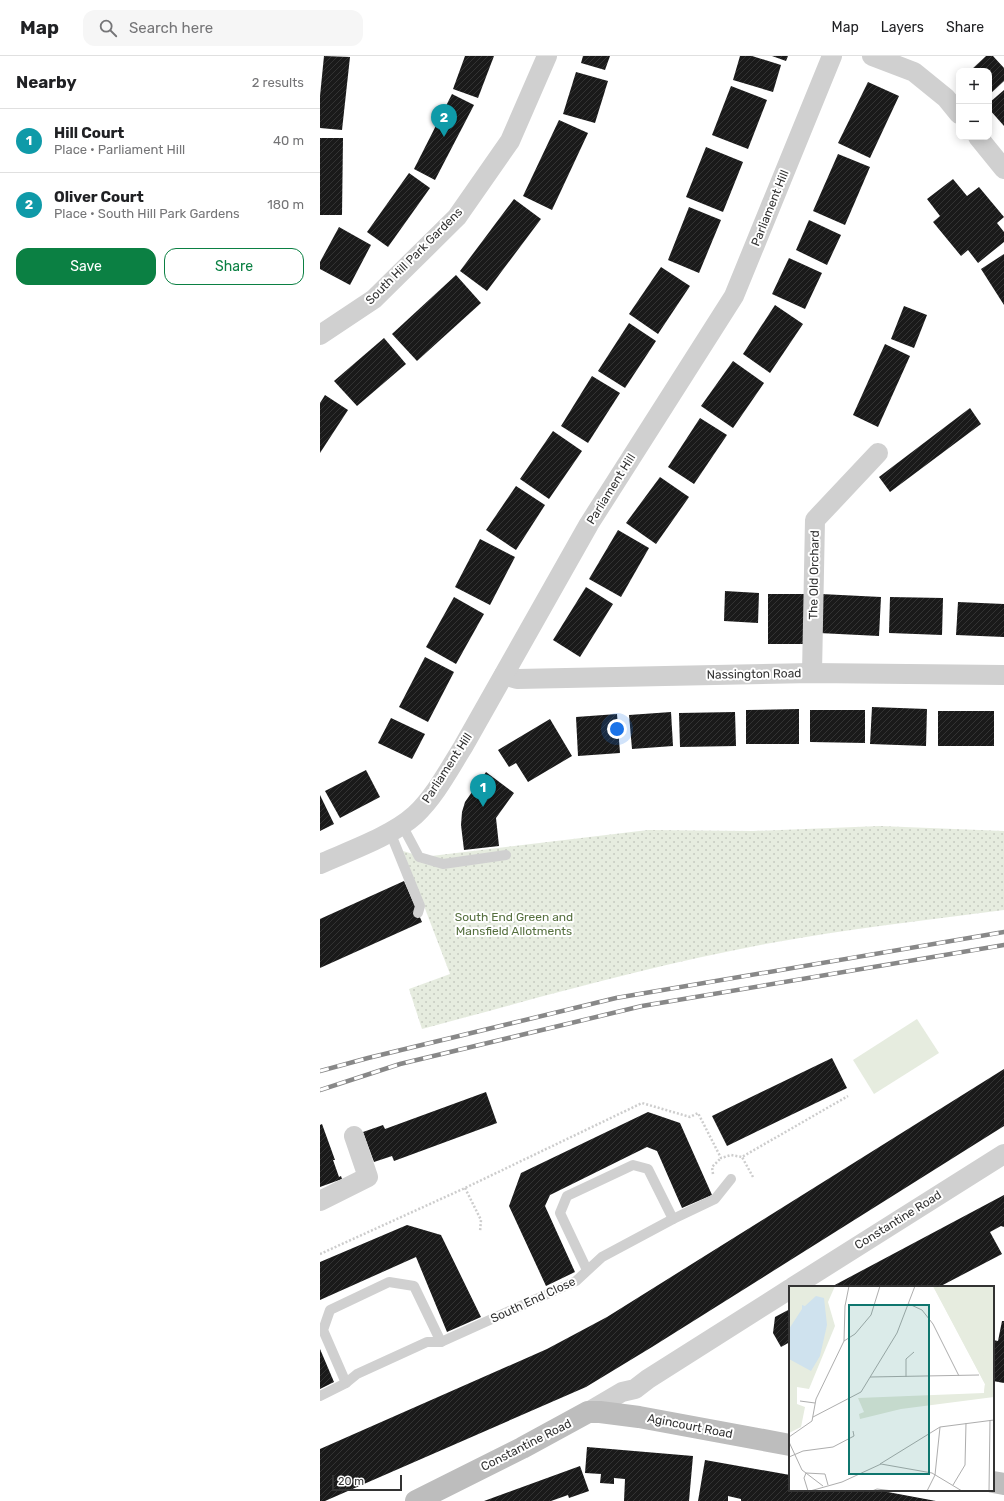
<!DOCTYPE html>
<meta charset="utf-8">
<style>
body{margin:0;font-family:Rubik,sans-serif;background:#f6f6f6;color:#202124}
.controls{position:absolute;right:12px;top:12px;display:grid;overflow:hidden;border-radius:8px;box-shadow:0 2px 10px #0003}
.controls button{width:36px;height:36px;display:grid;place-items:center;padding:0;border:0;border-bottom:1px solid #e0e0e0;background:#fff;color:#202124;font:20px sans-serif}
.scale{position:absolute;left:12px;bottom:10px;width:70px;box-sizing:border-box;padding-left:4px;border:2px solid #333;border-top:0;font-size:11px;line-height:14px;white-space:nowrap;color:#333;-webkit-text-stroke:3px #fff;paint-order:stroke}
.you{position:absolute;left:297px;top:673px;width:14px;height:14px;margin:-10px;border:3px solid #fff;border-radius:50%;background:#1a73e8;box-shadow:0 0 0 6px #1a73e833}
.badge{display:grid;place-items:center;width:26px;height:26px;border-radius:50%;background:#0b8043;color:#fff;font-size:13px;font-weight:700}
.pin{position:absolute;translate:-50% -33px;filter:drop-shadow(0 1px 2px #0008)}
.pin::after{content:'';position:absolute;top:21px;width:14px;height:12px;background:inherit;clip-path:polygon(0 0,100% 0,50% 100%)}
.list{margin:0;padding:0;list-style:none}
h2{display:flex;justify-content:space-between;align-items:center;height:52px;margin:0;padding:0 16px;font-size:17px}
h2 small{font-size:13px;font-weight:400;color:#757577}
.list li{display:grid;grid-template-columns:26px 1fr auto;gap:12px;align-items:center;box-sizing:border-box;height:64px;padding:0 16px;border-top:1px solid #e0e0e0}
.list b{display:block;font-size:15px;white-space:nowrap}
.list p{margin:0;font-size:13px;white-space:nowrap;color:#757577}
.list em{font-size:13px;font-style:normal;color:#757577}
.actions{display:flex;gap:8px;padding:12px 16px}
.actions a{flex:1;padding:9px 0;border:1px solid #0b8043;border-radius:12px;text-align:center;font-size:14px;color:#0b8043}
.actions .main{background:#0b8043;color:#fff}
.icon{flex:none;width:22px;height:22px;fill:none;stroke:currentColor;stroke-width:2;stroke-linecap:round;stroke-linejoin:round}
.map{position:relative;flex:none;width:684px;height:1445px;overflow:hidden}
header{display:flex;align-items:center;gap:24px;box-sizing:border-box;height:56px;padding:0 20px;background:#fff;border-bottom:1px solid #e0e0e0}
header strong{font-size:19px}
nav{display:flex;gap:22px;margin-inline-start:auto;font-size:14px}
.search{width:280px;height:36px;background:#f6f6f6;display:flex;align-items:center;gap:10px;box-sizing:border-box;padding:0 14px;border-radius:12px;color:#757577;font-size:15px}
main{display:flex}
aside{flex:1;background:#fff}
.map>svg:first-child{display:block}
.green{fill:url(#green-dots)}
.pitch{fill:#e6ecdf}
.building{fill:url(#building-hatch)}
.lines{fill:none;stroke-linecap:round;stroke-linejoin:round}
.path{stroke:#cdcdcd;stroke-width:2.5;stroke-dasharray:2 2;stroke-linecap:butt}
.lane{stroke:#d0d0d0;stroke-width:10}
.street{stroke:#d0d0d0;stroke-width:20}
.secondary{stroke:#bdbdbd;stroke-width:22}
.rail-casing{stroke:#888;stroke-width:4.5}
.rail{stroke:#fff;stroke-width:3;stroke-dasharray:9;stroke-linecap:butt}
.labels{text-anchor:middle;stroke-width:4;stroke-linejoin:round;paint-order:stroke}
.street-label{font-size:12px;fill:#333;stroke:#fff}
.park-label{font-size:12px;fill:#56703f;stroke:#fff}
.inset-road{fill:none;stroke:#adadad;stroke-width:1}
.view{fill:#0f766e;fill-opacity:0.15;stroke:#0f766e;stroke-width:2}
.inset-edge{fill:none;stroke:#333;stroke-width:2}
</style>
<header>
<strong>Map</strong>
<div class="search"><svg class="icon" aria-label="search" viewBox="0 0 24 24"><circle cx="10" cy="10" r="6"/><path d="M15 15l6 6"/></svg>Search here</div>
<nav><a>Map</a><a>Layers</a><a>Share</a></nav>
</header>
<main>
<aside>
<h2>Nearby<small>2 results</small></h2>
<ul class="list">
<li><span class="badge" style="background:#0f9aa8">1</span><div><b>Hill Court</b><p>Place · Parliament Hill</p></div><em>40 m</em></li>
<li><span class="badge" style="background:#0f9aa8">2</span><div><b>Oliver Court</b><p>Place · South Hill Park Gardens</p></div><em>180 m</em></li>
</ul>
<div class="actions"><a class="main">Save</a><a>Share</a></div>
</aside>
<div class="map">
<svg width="684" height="1445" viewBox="0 0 684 1445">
<defs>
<pattern id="green-dots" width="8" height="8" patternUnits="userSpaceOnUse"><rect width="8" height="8" fill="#e6ecdf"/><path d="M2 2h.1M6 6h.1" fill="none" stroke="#c6cbc0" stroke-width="1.8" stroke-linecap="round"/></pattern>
<pattern id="building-hatch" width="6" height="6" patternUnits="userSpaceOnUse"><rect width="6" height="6" fill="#1a1a1a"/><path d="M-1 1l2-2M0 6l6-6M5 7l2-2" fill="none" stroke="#333"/></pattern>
</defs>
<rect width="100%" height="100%" fill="#fff"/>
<path class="green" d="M560,770L684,775V854C606,864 528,873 451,887C333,909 217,942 102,973L89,933L130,918L83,795L103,801L328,774L433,775Z"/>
<polygon class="pitch" points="597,963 619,997 554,1038 533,1004"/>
<g class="building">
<polygon points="4,0 30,1 22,74 0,72 0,40"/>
<polygon points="145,0 174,0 158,42 133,33"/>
<polygon points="263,0 290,0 285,14 261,7"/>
<polygon points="420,0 432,0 461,9 453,36 413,24"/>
<polygon points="452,0 468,0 466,5"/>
<polygon points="666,0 673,0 684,12 684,25 669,39 669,15 650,15"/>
<polygon points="256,16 288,25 275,67 243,58"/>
<polygon points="548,26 579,40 550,102 518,87"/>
<polygon points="411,30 447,44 428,93 392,79"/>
<polygon points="684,34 684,70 669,53 669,47"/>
<polygon points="132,38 154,49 115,124 94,113"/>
<polygon points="239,64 268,77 232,154 203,140"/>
<polygon points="0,82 23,82 22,159 0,159"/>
<polygon points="386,91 423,106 403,156 366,141"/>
<polygon points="518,98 550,111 525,169 493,155"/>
<polygon points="89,117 110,132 68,191 47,176"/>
<polygon points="633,123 647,140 659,131 684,161 677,167 684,176 684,186 658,207 648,194 641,200 613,166 620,160 607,143"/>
<polygon points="194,143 221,163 167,235 140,215"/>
<polygon points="369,151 401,164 379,217 348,204"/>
<polygon points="489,164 521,179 507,209 476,194"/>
<polygon points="19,171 51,189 30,229 0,213 0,206"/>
<polygon points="684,198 684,249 661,213"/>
<polygon points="469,202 502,217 485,253 452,238"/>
<polygon points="341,211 370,230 338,278 309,258"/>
<polygon points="136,219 161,247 97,305 72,278"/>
<polygon points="455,249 483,268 450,317 423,298"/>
<polygon points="584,250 607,259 594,292 571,283"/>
<polygon points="309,267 336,285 305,332 278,315"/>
<polygon points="64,282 86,308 37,350 14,325"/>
<polygon points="565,288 590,300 558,371 533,359"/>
<polygon points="413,305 444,327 413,372 381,350"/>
<polygon points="272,320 300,337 268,387 241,370"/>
<polygon points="5,339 28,354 0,397 0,347"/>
<polygon points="650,352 661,368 570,436 559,421"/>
<polygon points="380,362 407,379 374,428 348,411"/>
<polygon points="233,375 262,395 229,443 200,423"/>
<polygon points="340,421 369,441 336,488 306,467"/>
<polygon points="196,430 225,449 196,494 166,474"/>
<polygon points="298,474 329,492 301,541 269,523"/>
<polygon points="160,483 195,501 170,549 135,531"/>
<polygon points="266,531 293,548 260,601 233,584"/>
<polygon points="405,535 439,537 438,567 404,565"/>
<rect x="448" y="538" width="38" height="50"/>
<polygon points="501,538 561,541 559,580 499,577"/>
<polygon points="134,541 164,558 136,608 106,591"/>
<polygon points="570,541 623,542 622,579 569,577"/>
<polygon points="638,546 684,548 684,581 636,579"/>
<polygon points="105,601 134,616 108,666 79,651"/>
<polygon points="552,651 607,653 606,690 550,688"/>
<polygon points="479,653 479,688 426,688 426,654"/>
<polygon points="490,654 545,654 545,687 490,686"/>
<rect x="618" y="655" width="56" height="35"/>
<polygon points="351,656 353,690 312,693 309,659"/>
<polygon points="415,656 416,690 360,691 359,657"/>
<polygon points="297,658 300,697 258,700 256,661"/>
<polygon points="71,662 105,678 92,703 58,687"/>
<polygon points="230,663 252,700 208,726 196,707 189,711 178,694"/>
<polygon points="46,714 60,741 20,762 5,735"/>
<polygon points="166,716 194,737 176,762 179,790 144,794 141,769 142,756 145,746"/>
<polygon points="0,739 14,768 0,775"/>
<polygon points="84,825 102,866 0,912 0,863"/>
<polygon points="512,1002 527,1032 407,1090 392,1060"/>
<polygon points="684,1013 684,1070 332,1291 266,1331 5,1445 0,1445 0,1393 227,1293 287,1261"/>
<polygon points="166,1036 177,1067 74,1105 72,1100 54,1106 43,1076 63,1069 65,1073"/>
<polygon points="328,1056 360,1067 392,1139 362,1152 337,1095 327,1091 230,1139 225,1150 255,1216 226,1230 189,1150 201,1117"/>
<polygon points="2,1068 15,1104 13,1104 19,1121 21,1120 22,1123 0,1131 0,1069"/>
<polygon points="684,1139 684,1171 681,1170 670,1176 682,1198 619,1231 511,1231"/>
<polygon points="87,1169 121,1179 161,1261 127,1276 96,1201 0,1244 0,1206"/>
<polygon points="470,1253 470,1286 461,1291 453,1277 455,1261"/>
<polygon points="682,1265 684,1265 684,1327 673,1325 673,1284 678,1285"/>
<polygon points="0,1293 14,1326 0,1333"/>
<polygon points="267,1391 373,1400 369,1445 304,1445 305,1423 294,1422 294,1428 280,1427 281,1418 265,1417"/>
<polygon points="385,1404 470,1419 470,1434 557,1434 616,1445 421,1445 421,1443 408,1440 408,1445 378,1445"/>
<polygon points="260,1410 269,1435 249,1442 248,1439 231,1445 164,1445"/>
</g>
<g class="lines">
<g class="path">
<polyline points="393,1118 392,1111 401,1102"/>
<polyline points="433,1121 422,1101 528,1040"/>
<polyline points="145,1132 161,1164 160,1176"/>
<polyline points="0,1198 145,1132 322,1047 370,1061 378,1057 401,1102 411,1099 422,1101"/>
</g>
<g class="lane">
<polyline points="82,769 99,801 123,808 186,799"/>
<polyline points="70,776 100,850 98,857"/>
<polyline points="267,1214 240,1157 247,1140 313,1109 328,1113 353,1163"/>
<polyline points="26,1327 3,1274 10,1254 69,1226 94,1230 121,1286"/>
<polyline points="0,1340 26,1327 37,1318 107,1286 121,1286 256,1225 282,1201 353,1163 395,1143 411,1123"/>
</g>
<g class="street">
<polyline points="552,0 594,16 626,42 639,58"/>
<polyline points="658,81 684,113"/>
<polyline points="0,279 54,243 137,161 190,85 227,0"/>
<polyline points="492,617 495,464 558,397"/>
<polyline points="184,619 197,623 492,617 684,619"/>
<path d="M0,808C29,795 72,780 95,759C115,740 128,715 143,691L269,468L414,240L512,0"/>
<polyline points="0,1145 48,1121 34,1080"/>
<polyline points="473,1231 684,1098"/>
<polyline points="268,1356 302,1336 315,1333 328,1323 470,1233"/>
</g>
<g class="secondary">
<polyline points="673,1426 684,1428"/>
<polyline points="96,1445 202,1392 268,1356 280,1356 319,1361 470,1389"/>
</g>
<defs>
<g id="rail">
<polyline points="0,1015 48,1002 296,942 684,876"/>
<polyline points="0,1034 80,1008 322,950 684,889"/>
</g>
</defs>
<use href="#rail" class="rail-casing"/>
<use href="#rail" class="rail"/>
</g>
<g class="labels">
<g class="street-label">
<text transform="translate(450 152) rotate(-68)" y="4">Parliament Hill</text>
<text transform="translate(94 200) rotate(-45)" y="4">South Hill Park Gardens</text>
<text transform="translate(291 433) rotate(-58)" y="4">Parliament Hill</text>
<text transform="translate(494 519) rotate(-89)" y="4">The Old Orchard</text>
<text transform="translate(434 618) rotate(-1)" y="4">Nassington Road</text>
<text transform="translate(127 712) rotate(-57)" y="4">Parliament Hill</text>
<text transform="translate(578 1164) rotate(-32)" y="4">Constantine Road</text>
<text transform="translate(213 1244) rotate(-25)" y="4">South End Close</text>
<text transform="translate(370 1370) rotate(11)" y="4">Agincourt Road</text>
<text transform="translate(206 1389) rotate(-27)" y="4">Constantine Road</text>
</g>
<g class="park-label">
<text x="194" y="865">South End Green and<tspan x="194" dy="14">Mansfield Allotments</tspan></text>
</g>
</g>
<g transform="translate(469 1230)">
<rect width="205" height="205" fill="#fff"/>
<path d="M0,0H46L39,16L46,40L20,103L8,101V118L16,121L12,141L0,147ZM144,0H205V111L112,123L71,133L70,128L75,126L69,112L195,107L196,98Z" fill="#e6ecdf"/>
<path d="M144,0H178L169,7H156L151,4L165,17L205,88V105L195,107L196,98Z" fill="#e6ecdf"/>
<path d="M27,10L35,12L38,39L31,70L22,85L0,73V43L13,23V19L16,20Z" fill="#cfe2ee"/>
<path class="inset-road" d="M120,18L133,24L144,38L170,90M55,55L66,48L82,29L91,0M81,91L190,89M117,91V73L125,66M11,115L26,117M24,131L72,106L108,47L126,0M0,151L23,135L27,113L55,55L56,20L60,0M0,156L13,184L34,200M0,171L14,165L44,161L65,150L64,145M91,178L151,141L205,134M17,187L36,188L39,199M17,187L15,192L19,205M164,199L176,179L177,137M21,205L53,196L92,178L143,187L173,205M83,205L88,203L104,205M138,205L146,189L151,141M200,205L201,134"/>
<path class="view" d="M60,19H140V188H60Z"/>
<rect width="205" height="205" class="inset-edge"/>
</g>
</svg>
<div class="controls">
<button>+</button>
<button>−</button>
</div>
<div class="scale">20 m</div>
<div class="you"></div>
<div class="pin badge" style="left:163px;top:751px;background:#0f9aa8">1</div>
<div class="pin badge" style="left:124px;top:81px;background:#0f9aa8">2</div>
</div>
</main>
